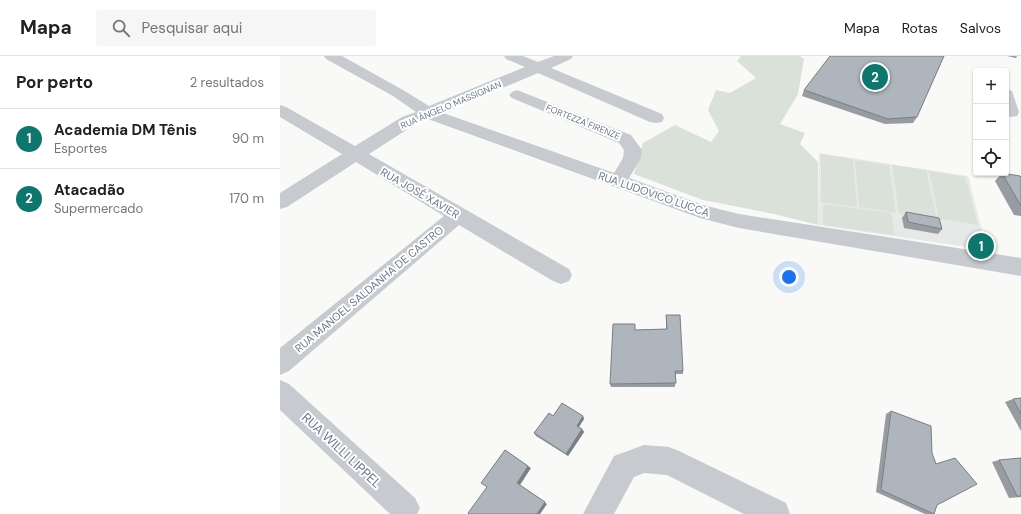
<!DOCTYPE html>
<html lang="pt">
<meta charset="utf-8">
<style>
body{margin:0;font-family:"DM Sans",sans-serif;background:#f6f6f6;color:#202124}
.controls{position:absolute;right:12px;top:12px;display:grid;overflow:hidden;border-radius:4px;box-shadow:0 1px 3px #0004}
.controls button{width:36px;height:36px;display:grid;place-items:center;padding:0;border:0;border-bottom:1px solid #e0e0e0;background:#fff;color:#202124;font:20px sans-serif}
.you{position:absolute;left:509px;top:221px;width:14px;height:14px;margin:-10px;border:3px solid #fff;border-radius:50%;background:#1a73e8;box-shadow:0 0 0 6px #1a73e833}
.badge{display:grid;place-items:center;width:26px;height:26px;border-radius:50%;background:#0f766e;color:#fff;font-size:13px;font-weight:700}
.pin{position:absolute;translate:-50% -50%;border:2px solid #fff;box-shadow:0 1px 4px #0006}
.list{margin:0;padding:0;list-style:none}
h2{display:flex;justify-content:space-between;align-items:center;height:52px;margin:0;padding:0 16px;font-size:17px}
h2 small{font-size:13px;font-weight:400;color:#757577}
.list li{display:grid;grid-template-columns:26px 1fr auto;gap:12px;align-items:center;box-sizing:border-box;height:60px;padding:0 16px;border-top:1px solid #e0e0e0}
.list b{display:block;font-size:15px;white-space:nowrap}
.list p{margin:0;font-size:13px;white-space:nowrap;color:#757577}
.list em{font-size:13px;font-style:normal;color:#757577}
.icon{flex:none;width:22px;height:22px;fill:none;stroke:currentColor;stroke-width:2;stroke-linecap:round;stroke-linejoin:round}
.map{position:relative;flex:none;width:741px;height:458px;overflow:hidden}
header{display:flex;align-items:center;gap:24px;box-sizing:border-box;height:56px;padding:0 20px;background:#fff;border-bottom:1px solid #e0e0e0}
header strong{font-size:19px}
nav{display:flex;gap:22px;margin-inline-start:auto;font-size:14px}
.search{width:280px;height:36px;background:#f6f6f6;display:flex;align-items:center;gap:10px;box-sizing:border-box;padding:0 14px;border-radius:4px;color:#757577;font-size:15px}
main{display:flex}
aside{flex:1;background:#fff}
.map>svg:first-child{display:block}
.built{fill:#e7e8e8}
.green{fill:#dae1d8}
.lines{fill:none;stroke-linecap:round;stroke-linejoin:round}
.minor{fill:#c7cace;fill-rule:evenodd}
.wall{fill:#969ca2}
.shaded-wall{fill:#7a7f84}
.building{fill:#aeb5bc;stroke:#7a7f84}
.labels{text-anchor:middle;stroke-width:4;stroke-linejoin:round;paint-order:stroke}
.far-street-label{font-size:9px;fill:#687788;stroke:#fff}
.street-label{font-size:11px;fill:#687788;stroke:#fff}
.near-street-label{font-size:13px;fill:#687788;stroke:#fff}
</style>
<header>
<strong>Mapa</strong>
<div class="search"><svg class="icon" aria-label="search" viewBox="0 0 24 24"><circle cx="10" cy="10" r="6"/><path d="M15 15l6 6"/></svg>Pesquisar aqui</div>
<nav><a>Mapa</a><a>Rotas</a><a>Salvos</a></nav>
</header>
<main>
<aside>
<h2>Por perto<small>2 resultados</small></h2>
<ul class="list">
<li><span class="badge">1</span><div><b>Academia DM Tênis</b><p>Esportes</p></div><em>90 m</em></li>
<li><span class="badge">2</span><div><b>Atacadão</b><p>Supermercado</p></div><em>170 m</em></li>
</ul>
</aside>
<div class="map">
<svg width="741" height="458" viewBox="0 0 741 458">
<rect width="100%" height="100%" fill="#f9f9f7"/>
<polygon class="built" points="539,97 688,120 707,194 538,169"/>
<g class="green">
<polygon points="461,0 520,0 524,3 518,38 500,68 525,77 520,88 538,106 538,169 494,158 423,144 354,118 363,87 395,69 431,86 439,75 428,54 436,34 450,37 476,22 457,5"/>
<polygon points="541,98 573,103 577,151 541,146"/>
<polygon points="575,104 609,109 616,157 579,151"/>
<polygon points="612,109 646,114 657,163 619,157"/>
<polygon points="649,115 685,121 698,169 659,163"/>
<polygon points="543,148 611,157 615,179 543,169"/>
</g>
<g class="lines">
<g class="minor">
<polygon points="44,0 62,0 123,34 149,50 245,11 226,3 224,0 243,0 258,6 274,0 293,0 291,3 271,12 382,58 384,62 382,66 376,67 370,66 258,17 163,57 334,117 343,102 344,94 339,87 232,42 229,39 232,36 237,34 242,36 351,79 362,94 361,102 349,122 423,149 459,158 741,202 741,220 459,172 420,162 148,63 134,69 89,98 289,213 292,219 289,225 281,228 273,225 179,169 9,315 0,319 0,292 164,160 76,106 7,151 0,153 0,137 62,98 0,61 0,49 6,51 75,90 122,61 136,56 113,40 46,3"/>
<polygon points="727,33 732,35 739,56 737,60 731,61 726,60"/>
<polygon points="0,324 9,328 135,442 140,452 137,458 110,458 0,354"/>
<polygon points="364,389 389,391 399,395 506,447 510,458 464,458 387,419 364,417 354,421 334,458 303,458 334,400"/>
</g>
</g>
<g class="wall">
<polygon points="727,0 737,0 736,2"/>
<polygon points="524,34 637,61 633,67 605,68 522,40"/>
<polygon points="722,117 741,121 741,160 734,159 715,125"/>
<polygon points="626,156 662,173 658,178 624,172 622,162"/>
<polygon points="386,259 403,315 403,318 396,318 395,331 331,331 330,328 356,274 386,273"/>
<polygon points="741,342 741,375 725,346 733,343"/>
<polygon points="611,355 652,397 657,449 654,458 645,458 596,436 606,358"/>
<polygon points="303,360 304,363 299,371 302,373 304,376 288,400 256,380 254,377"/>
<polygon points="741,402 741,441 729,442 712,406 719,404"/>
</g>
<g class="shaded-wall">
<polygon points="303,360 304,363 298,372 297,370"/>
<polygon points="302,373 304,376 288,400 286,398"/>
<polygon points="248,410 251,412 240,429 267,448 260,458 257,458 237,427"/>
</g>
<g class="building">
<polygon points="550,0 664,0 637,61 608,63 524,34"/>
<polygon points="722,117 740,120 741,121 741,150"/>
<polygon points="626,156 659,162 662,173 628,166"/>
<polygon points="386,259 400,259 403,315 395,315 396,327 330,328 333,268 355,268 355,274 387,273"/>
<polygon points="741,342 741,358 733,343"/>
<polygon points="282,347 303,360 297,370 302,373 286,398 254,377 269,357 273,360"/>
<polygon points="611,355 651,370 652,397 656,408 675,402 697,428 657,449 654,458 601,434"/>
<polygon points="225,394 248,410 237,427 265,446 257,458 189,458 188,457 207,431 201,427"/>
<polygon points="741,402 741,440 737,440 719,404"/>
</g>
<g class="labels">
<g class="far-street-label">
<text transform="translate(171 49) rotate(-23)" y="3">RUA ÂNGELO MASSIGNAN</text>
<text transform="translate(303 66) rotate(22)" y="3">FORTEZZA FIRENZE</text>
</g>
<g class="street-label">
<text transform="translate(140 137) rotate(30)" y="4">RUA JOSÉ XAVIER</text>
<text transform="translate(374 138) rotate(19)" y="4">RUA LUDOVICO LUCCA</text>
<text transform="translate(89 233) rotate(-40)" y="4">RUA MANOEL SALDANHA DE CASTRO</text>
</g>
<g class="near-street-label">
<text transform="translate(62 394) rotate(43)" y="5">RUA WILLI LIPPEL</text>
</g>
</g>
</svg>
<div class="controls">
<button>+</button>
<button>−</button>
<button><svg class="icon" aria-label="locate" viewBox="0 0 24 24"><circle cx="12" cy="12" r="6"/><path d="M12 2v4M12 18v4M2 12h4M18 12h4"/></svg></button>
</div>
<div class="you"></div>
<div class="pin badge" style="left:701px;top:190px">1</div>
<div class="pin badge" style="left:595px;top:21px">2</div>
</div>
</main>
